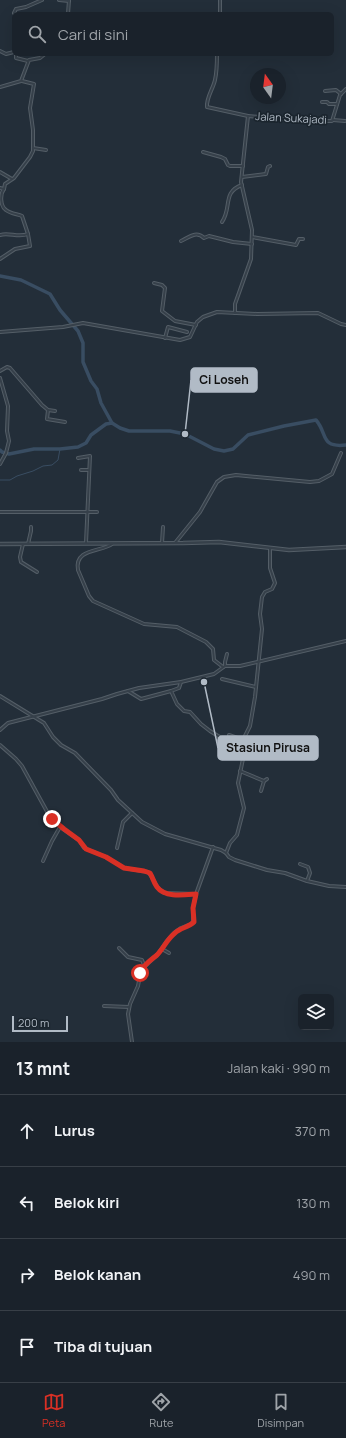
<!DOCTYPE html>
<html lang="id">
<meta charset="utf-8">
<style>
body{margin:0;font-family:Manrope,sans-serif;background:#272f37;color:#f1f3f6}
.controls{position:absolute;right:12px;bottom:12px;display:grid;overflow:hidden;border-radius:6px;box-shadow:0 4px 16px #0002}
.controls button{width:36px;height:36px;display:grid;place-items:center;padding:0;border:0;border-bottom:1px solid #383f47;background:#1a222b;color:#f1f3f6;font:20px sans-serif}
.compass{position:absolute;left:250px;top:68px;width:36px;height:36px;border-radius:50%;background:#1a222b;box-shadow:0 4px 16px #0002;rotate:346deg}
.scale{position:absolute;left:12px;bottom:10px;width:56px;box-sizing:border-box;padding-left:4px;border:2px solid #b1bbc6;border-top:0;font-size:11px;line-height:14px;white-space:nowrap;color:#b1bbc6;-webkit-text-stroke:3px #1b252e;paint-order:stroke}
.stop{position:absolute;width:12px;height:12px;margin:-9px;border:3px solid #d93025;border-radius:50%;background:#fff}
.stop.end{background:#d93025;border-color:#fff;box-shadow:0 1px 4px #0008}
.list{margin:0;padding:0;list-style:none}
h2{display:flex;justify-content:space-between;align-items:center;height:52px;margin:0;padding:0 16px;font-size:17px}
h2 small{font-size:13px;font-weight:400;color:#9fa4a9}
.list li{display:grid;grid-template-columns:26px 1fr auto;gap:12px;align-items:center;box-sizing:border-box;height:72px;padding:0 16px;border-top:1px solid #383f47}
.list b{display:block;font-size:15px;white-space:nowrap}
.list em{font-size:13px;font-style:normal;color:#9fa4a9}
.icon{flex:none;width:22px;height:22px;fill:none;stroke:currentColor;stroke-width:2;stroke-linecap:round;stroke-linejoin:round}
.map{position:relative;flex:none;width:346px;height:1042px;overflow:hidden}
.search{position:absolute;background:#1a222b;box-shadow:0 4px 16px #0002;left:12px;right:12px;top:12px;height:44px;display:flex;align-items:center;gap:10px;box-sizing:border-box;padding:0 14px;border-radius:6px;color:#9fa4a9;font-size:15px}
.sheet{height:340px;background:#1a222b}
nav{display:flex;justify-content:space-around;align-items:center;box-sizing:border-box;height:56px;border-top:1px solid #383f47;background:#1a222b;font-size:11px;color:#9fa4a9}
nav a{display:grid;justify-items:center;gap:2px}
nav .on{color:#d93025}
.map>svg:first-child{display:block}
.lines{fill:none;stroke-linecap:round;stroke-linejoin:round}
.stream{stroke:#394d62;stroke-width:1}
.river{stroke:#394d62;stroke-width:3.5}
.minor-casing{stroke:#545e67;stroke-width:4}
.tertiary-casing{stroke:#545e67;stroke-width:4.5}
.minor{stroke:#36404a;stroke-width:2}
.tertiary{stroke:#36404a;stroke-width:2.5}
.route{stroke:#d93025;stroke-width:5}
.labels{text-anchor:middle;stroke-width:3.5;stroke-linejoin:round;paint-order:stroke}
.street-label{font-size:11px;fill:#b1bbc6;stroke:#1b252e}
.leader{fill:none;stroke:#b1bbc6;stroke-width:1.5}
.callout-dot{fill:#b1bbc6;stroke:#1b252e;stroke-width:1.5}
.callout{fill:#b1bbc6;stroke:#b1bbc6;stroke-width:1.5}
.callout-label{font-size:12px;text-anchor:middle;font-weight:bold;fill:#111}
</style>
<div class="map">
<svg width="346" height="1042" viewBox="0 0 346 1042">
<rect width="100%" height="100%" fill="#232e39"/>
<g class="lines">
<polyline class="stream" points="0,480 10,480 17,476 33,471 43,466 52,465 58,460 60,449"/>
<g class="river">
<polyline points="0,276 21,280 50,294 60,310 78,331 83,343 83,362 91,381 97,389 101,403 112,423"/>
<path d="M0,450L2,452L9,454L34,449H60L78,447L86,443L91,435L106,424L112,423L120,428L129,431H170L185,434L214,449L224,451L233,449L248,435L284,426L316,420C328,434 320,448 346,445"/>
</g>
<defs>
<g id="minor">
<polyline points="59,0 69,1"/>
<polyline points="220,0 220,14"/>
<polyline points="14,13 16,9 26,7 42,0"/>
<polyline points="68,14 69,0"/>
<polyline points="0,51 6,54 14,52"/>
<polyline points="16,54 16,58 28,61"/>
<path d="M217,54C217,63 217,71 215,80C213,89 206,98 207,107L248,116"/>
<polyline points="0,87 21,81 29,60 40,58 45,54"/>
<polyline points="325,91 336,90 341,94"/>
<polyline points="322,102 327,102 329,104 337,104"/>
<polyline points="333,120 345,121"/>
<polyline points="33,148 46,150"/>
<polyline points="203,152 221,157 225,159 228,165 230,166 243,166"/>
<polyline points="0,172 12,179"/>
<polyline points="242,177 266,174 268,167 270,166"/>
<polyline points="0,188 4,189 5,184 14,178 30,157 33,151 33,130 30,108 34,84 22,81"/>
<path d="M222,222C232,208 222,192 242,185"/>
<path d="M0,235C9,232 18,238 28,234"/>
<polyline points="252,237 296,245 299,239 303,239"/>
<path d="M181,241C188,238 196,230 204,238L209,236L233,242L252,244"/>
<path d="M0,259L15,249L30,246L28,234L22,216C18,214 11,214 6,210C0,206 0,194 4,189"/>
<polyline points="154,283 162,285 165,288 162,311 175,321 196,325"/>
<polyline points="235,313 235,304 251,259 252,230 241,182 248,116 304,121 332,121 340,95 346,89"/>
<polyline points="0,332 63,327 83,323 180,340 190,337 197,322 203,317 217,312 257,314 318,313 341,324 346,325"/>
<polyline points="165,338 168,327 187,332"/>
<polyline points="0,371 7,367 10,368 42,405 48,410 55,411"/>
<polyline points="0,378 8,406 7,431 9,441 6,453 0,464"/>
<polyline points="48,410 47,419 65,422"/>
<polyline points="78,458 90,456 86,543"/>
<polyline points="81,470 89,470"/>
<polyline points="0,512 97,512"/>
<polyline points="162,543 163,527"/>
<polyline points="175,543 200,512 217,482 224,477 236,475 310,482 319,481 332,474 341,453"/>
<polyline points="23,544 20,557 21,562 37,572"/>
<polyline points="28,544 31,531 31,527"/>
<path d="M112,544C102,552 74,548 78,570L89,596L93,601L144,624L177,627L206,642L213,649L214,660L223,667"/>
<polyline points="225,666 225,662 227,654"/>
<polyline points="222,679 256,687"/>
<polyline points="181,682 179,688 171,691 177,704 184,711 190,712 201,724 210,731 244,752"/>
<polyline points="128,691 141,699 171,691"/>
<polyline points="0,696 44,723 53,737 61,745 75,753 111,790 118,800 142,822 165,834 221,850 226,853 229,857 235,860 267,870 285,873 307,881 329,886 346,887"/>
<polyline points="0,730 8,723 102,699 117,694 139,688 181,682 214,674 225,666 240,666 346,641"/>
<polyline points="229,735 243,740"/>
<polyline points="0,745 16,759 22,766 50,817 63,829 79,840 84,848 106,857 124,868 148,872 151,876 158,888 164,893 196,894"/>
<polyline points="240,771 264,781"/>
<polyline points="261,791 264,781 267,779"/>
<polyline points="117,848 123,822 132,813"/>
<polyline points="226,853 230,843 237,835 244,808 238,783 244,754 243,740 250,726 255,697 262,629 260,614 262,597 265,592 272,589 275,583 270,568 270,549"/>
<polyline points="43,861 52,841 60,827"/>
<polyline points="300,864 308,867 310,873 307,881"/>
<polyline points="119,948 128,957 142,960 144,965"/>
<polyline points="162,949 169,953"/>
<polyline points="104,1006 129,1007"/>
<polyline points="132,1042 128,1014 130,1004 138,986 141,970 158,954 167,941 174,933 181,928 191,924 193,922 193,908 196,894 213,847"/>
</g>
<polyline id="tertiary" points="0,544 183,543 219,542 289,550 346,547"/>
</defs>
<use href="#minor" class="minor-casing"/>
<use href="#tertiary" class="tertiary-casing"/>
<use href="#minor" class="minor"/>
<use href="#tertiary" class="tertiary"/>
</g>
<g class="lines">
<path class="route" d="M52,819L64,829L79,840L86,849L106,857L124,868L144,871L150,873C153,878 154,883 157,887C165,898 184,895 196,894L193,908L194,922C189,927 180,928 175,933C167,939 164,948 157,955C151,960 143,965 140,973"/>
</g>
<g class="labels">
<g class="street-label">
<text transform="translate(291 118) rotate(3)" y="4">Jalan Sukajadi</text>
</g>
</g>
<path class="leader" d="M185 434L191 380M204 682L218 748"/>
<g class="callout-dot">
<circle cx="185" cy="434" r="4"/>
<circle cx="204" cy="682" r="4"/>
</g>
<g class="callout">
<rect x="191" y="368" width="66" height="24" rx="4"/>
<rect x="218" y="736" width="100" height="24" rx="4"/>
</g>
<g class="callout-label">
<text x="224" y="384">Ci Loseh</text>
<text x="268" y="752">Stasiun Pirusa</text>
</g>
</svg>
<div class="controls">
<button><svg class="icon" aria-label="layers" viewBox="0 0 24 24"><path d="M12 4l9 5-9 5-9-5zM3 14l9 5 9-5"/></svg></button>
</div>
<svg class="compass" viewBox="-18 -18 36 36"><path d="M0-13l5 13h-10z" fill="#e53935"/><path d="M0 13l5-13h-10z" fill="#9fa4a9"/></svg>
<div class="scale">200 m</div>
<div class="stop" style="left:140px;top:973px"></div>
<div class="stop end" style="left:52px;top:819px"></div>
<div class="search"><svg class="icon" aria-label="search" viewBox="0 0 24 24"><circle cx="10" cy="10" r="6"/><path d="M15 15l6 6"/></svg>Cari di sini</div>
</div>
<section class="sheet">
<h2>13 mnt<small>Jalan kaki · 990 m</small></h2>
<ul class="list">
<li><svg class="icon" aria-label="ahead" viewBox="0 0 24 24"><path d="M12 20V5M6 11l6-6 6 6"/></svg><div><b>Lurus</b></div><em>370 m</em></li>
<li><svg class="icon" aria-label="left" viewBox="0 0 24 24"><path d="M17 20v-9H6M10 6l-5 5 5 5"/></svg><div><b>Belok kiri</b></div><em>130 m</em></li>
<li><svg class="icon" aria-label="right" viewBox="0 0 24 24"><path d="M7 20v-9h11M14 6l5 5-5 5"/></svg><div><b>Belok kanan</b></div><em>490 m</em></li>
<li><svg class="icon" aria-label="arrive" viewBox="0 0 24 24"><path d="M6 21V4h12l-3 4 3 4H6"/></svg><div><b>Tiba di tujuan</b></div></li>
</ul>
</section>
<nav>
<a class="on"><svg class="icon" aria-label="map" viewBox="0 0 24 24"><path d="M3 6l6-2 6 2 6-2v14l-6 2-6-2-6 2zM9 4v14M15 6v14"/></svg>Peta</a>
<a><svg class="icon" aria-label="directions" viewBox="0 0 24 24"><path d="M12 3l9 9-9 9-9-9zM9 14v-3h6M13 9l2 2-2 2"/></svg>Rute</a>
<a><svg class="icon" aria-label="saved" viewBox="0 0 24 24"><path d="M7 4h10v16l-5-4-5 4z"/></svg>Disimpan</a>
</nav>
